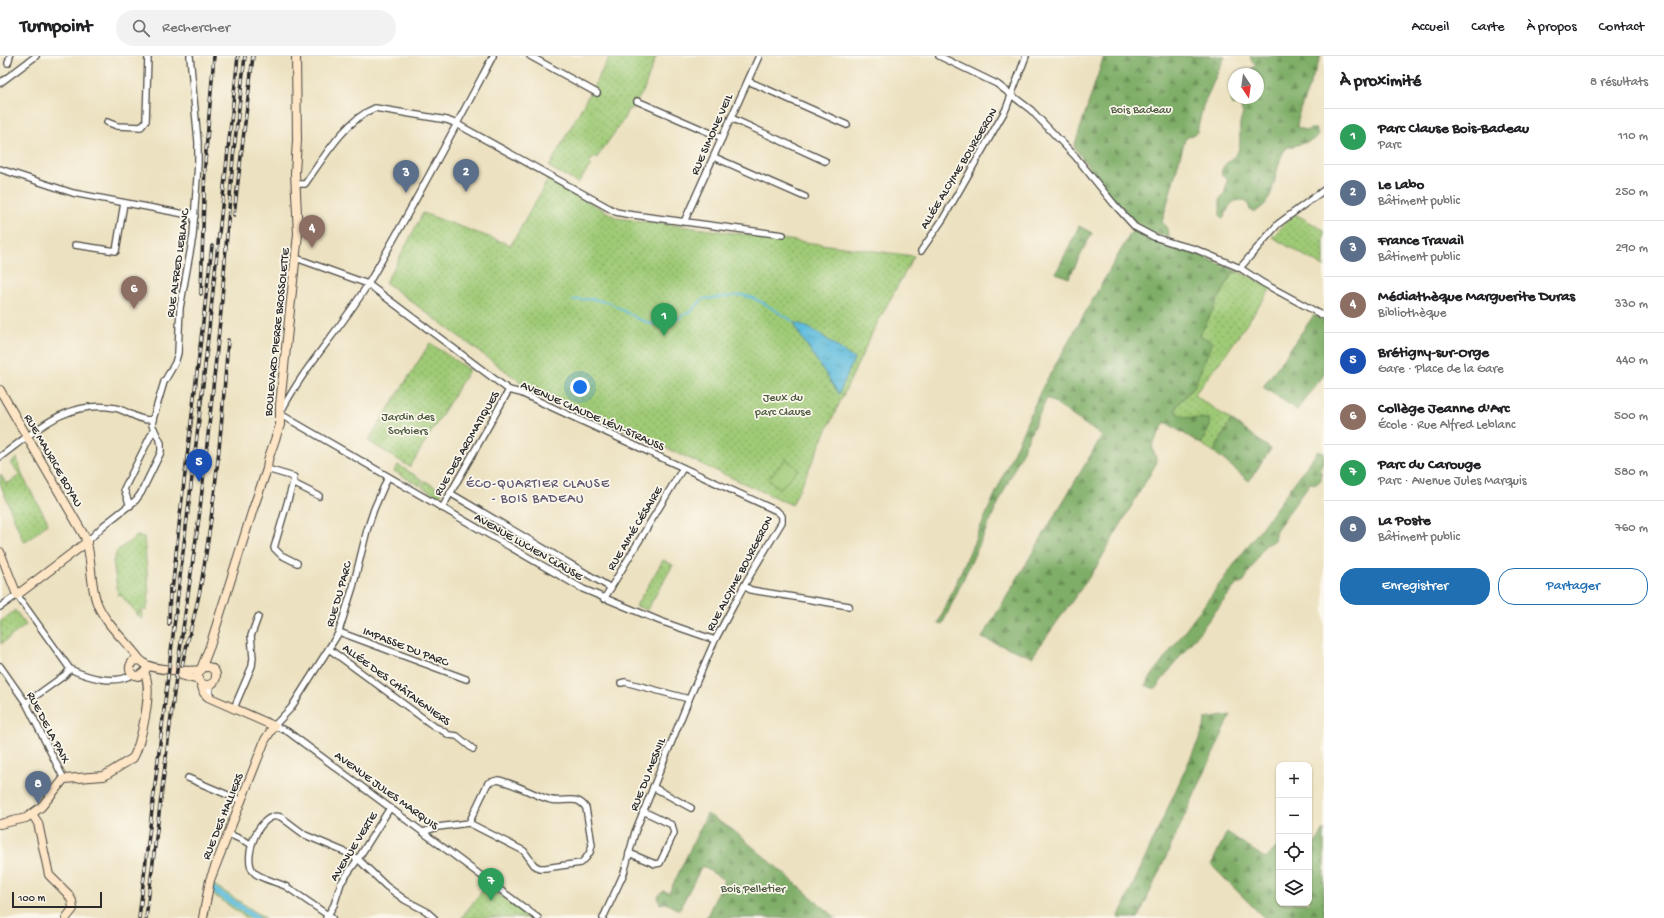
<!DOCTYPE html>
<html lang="fr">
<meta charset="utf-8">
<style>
body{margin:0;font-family:"Gochi Hand",sans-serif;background:#f2f2f2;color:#202124}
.controls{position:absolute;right:12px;bottom:12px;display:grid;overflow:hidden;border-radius:8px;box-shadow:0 1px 3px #0004}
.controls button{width:36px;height:36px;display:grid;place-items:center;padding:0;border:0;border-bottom:1px solid #e0e0e0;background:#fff;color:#202124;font:20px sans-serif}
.compass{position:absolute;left:1228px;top:12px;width:36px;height:36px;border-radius:50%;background:#fff;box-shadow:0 1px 3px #0004;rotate:167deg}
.scale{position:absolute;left:12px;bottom:10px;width:90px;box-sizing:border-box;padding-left:4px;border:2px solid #2b2b2b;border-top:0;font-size:11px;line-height:14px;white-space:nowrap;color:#2b2b2b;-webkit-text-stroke:3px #fbf7ec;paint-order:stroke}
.you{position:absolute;left:580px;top:331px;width:14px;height:14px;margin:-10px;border:3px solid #fff;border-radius:50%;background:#1a73e8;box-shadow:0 0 0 6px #1a73e833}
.badge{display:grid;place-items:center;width:26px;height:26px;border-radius:50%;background:#1f6fb2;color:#fff;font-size:13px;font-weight:700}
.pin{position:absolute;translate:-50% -33px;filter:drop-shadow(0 1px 2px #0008)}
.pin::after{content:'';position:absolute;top:21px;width:14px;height:12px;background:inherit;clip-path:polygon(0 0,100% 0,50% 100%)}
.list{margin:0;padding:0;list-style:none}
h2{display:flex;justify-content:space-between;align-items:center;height:52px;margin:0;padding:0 16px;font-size:17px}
h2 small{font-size:13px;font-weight:400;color:#757577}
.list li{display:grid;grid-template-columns:26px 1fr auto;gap:12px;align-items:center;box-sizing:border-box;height:56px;padding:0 16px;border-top:1px solid #e0e0e0}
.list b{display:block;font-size:15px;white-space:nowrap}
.list p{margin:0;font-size:13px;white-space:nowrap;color:#757577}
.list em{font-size:13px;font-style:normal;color:#757577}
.actions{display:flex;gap:8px;padding:12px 16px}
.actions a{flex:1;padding:9px 0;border:1px solid #1f6fb2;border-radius:16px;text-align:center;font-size:14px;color:#1f6fb2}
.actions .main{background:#1f6fb2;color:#fff}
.icon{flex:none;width:22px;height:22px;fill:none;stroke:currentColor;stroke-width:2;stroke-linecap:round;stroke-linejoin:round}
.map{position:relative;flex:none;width:1324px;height:862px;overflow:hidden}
header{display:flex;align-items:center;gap:24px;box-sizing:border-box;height:56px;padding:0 20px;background:#fff;border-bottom:1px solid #e0e0e0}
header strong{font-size:19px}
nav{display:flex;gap:22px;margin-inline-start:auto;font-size:14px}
.search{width:280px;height:36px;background:#f2f2f2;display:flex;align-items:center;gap:10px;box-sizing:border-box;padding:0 14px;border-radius:22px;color:#757577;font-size:15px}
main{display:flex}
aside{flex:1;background:#fff}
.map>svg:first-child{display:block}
.green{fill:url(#green-dots);stroke:#657a50}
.forest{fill:url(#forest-firs);stroke:#556c49}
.pitch{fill:#9fca76;stroke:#657a50}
.water{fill:url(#water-ripples);stroke:#447484}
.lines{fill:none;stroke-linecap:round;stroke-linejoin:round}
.stream{stroke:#5ebcdd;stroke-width:2}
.canal{stroke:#5ebcdd;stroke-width:6}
.street-casing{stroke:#484641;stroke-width:8}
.secondary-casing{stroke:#484641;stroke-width:10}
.street{stroke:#fff;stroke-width:5.5}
.secondary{stroke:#fde5c5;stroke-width:8}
.rail-casing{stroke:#2b2b2b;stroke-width:3.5}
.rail{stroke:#fbf7ec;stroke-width:2;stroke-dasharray:6;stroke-linecap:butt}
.labels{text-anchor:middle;stroke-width:3.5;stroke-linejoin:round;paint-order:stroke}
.park-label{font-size:12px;fill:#4e5b42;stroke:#fbf7ec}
.street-label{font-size:12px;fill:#2b2b2b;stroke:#fbf7ec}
.neighbourhood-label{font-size:13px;letter-spacing:1px;fill:#625a73;stroke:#fbf7ec}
</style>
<header>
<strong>Turnpoint</strong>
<div class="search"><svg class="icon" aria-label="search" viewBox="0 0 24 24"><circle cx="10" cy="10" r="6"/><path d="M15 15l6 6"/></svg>Rechercher</div>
<nav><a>Accueil</a><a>Carte</a><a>À propos</a><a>Contact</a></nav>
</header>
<main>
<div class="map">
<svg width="1324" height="862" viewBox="0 0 1324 862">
<defs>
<pattern id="green-dots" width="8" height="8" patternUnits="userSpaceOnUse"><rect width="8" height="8" fill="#9fca76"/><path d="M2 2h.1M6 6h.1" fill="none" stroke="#82a461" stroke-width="1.8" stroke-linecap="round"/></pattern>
<pattern id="forest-firs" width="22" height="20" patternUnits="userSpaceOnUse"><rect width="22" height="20" fill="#7fae67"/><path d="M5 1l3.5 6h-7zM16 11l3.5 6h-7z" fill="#688e55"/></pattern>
<pattern id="water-ripples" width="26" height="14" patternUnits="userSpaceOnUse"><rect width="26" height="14" fill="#5ebcdd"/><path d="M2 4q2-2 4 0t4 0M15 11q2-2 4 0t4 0" fill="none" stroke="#4e99b3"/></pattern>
</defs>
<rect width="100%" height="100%" fill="#fbf7ec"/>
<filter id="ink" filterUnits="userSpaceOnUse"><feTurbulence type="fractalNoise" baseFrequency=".025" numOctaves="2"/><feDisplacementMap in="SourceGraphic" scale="8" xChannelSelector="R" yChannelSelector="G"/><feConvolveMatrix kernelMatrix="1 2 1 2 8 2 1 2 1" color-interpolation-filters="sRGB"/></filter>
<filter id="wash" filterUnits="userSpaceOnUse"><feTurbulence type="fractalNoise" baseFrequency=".012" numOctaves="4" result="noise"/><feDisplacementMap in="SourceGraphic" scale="16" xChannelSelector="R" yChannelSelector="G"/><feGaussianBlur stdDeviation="0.9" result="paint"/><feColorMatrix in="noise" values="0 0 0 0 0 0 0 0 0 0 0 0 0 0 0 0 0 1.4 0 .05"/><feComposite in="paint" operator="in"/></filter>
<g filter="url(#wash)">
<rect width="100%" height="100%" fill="#ece1c0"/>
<g class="green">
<polygon points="610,0 656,0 643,36 631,54 628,53 624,63 596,103 594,101 589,107 591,109 578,127 549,111"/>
<polygon points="548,122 617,162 914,200 874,273 792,449 522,327 385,226 394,212 423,157 511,189 546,127"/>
<polygon points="1295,158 1324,174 1324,211 1272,181"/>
<path d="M1239,216L1272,231L1228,295L1194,339L1231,364L1214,396L1201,388L1210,370L1203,362C1195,363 1179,363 1175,354L1178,348L1194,331L1200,279L1232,217Z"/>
<polygon points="430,287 469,314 410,411 368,385"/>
<polygon points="17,402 23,421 47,464 47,468 26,486 23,485 0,427 0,418 7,428 20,419 11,407"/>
<polygon points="398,409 423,424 420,430 394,415"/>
<polygon points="425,425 443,435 439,441 422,431"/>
<polygon points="137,480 144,481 149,537 147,554 141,554 137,557 138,558 141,555 142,557 142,564 120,538 118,539 113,505 118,494"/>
<polygon points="663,504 673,509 647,554 636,550"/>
<polygon points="15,554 26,569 1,588 0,566"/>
<polygon points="214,829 265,862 247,862 211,837"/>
<polygon points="487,829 530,862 461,862"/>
</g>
<g class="forest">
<path d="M1104,0H1225L1203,50L1197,76L1185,83L1162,166L1168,174L1169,180C1160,180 1152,179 1145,174C1118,156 1094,117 1074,91Z"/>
<path d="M1250,0H1321L1299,57L1297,71L1306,75L1310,73H1316L1318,79L1314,84L1286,92C1272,111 1279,146 1254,156L1250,154L1247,145C1229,141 1230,152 1223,163L1220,160V143L1225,136L1227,123L1222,120C1219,107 1234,105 1238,95C1243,84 1236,70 1243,58L1240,50L1233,49L1231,44L1234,40V42H1258V18H1252V12L1256,10L1255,8L1252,6Z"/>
<polygon points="1079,170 1092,177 1069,222 1056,217"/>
<path d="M1133,173L1153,185L1185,193L1239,216L1232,217L1200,279L1212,286L1194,331L1178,348L1175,354C1179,364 1200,362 1209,363L1210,370L1201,388L1165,366L1152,390L1157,406L1095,513L1032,601L982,582L1102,380L1047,342L942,569L938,568L1041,334Z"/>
<polygon points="1314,259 1324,264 1324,319 1297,354 1263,331"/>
<polygon points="1231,364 1271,393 1249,425 1214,396"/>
<polygon points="1318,395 1324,397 1324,404 1320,412 1322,418 1321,424 1316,428 1310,427 1276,474 1274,485 1265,489 1244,525 1236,529 1155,633 1145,629"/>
<polygon points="1231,659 1138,862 1118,862 1204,672 1205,663"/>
<polygon points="707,758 733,774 836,862 706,862 724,824 702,810 679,854 665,847 660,848 658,840 664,835 669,837"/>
<polygon points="1324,774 1324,862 1264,862 1211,809 1227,776 1266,803 1276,792 1279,793 1279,847 1309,847 1309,797"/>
</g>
<polygon class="pitch" points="786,403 798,413 780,433 768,423"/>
<path class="water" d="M794,266C816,272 835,290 854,303L839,338L798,276Z"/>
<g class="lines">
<polyline class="stream" points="573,244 592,243 610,247 638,263 652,268 679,262 692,254 703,243 743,239 753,242 765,248 794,266"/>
<polyline class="canal" points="212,833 257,862"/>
</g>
</g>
<g filter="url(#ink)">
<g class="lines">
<defs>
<g id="street">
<path d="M493,0C452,77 412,153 368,228C341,273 303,311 280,358L583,533L660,565L715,584"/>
<polyline points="530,0 597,37"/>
<polyline points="939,0 997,28 1031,54 1075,100 1114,148 1135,171 1154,181 1179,189 1195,193 1240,212 1263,227 1324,260"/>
<polyline points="8,7 10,0"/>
<polyline points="748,25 847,69"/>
<polyline points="0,27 36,0"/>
<polyline points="637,45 722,82"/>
<polyline points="731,62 825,105"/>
<polyline points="107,66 117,70 141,71 146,65 148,0"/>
<polyline points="714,101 805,141"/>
<polyline points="0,113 73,137 195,160"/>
<path d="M295,128H305C322,104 346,63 375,52L447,64L457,68L616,156L626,158L783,179"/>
<polyline points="684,166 759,0"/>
<polyline points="75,189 116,195 124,147"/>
<polyline points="921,195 943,163 1006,53 1026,0"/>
<polyline points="296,202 368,228 509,334 521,337 777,455 782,460 782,466 746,526 715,584 689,643 635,776 624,817 603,862"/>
<polyline points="1240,212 1278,168 1324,134"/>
<path d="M0,401C35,375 68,343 115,352C127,354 141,367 153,363"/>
<polyline points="267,413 294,421 293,427 274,492 281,499 297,507"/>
<polyline points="388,421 374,453 367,474 353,531 338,578 291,652 274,670 287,675 538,862"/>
<polyline points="293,427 319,440"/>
<polyline points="450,437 611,532"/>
<polyline points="130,450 124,433 154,373"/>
<polyline points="442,452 509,334"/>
<polyline points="87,486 103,470 136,444 141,437 161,396 161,387 152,369 153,363 164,326 175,307 178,297 180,252 193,180 198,107 198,86 190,0"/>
<polyline points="744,530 751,534 849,550"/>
<polyline points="604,543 683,412"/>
<path d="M0,551L17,539L70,613C87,621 115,630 133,618"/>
<polyline points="339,576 466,623"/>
<polyline points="329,593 435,671 440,673 449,679 457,680 473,693"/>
<polyline points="0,610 26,647 64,723"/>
<polyline points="621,627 625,626 689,643"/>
<polyline points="210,628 209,636 211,642"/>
<polyline points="26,647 65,619 70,613"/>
<polyline points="234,652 252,610 253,602 251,580 258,561"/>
<polyline points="188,722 242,745"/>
<polyline points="653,731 691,752"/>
<path d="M423,776L438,771L469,767L524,795L534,809L539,812H545L581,807L586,802L590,796L592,789L586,752C577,738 564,747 551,744C533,739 517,728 498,724L488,727L469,767"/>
<polyline points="229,778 251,788"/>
<polyline points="629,797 655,808 660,807 674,777 672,769 643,755"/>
<polyline points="326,862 334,849 341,827 358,803 390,752"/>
<path d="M332,862L287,831C278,826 259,823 253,815C242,800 260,754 281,761L305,779L345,796L358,803L386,830L405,844L426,855L434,862"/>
</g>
<g id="secondary">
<path d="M0,334L85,481C93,502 89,526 97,547C105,568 127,586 140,604C142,605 144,607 145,608C154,614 190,616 201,614"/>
<polyline points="0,496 17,539 87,486"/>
<path d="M140,604L133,605C127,612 130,619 138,620L144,617L146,613"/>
<circle cx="207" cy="620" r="9"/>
<polyline points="201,613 210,590 253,453 267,413 268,404 280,369 280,349 298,178 295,117 297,84 296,0"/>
<polyline points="180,619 199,624"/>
<polyline points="201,627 204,637 208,641 274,670 265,684 210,824 203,862"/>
<polyline points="32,758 38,767 49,819 68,838 72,845 73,853 66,862"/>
<path d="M0,768L26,762L41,751L64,723L104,720L133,702C141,689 154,630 144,617"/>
</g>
</defs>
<use href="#street" class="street-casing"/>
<use href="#secondary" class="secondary-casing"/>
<use href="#street" class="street"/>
<use href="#secondary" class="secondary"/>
<defs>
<g id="rail">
<polyline points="234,159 253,0"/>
<polyline points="201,238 205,107 214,0"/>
<polyline points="172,536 180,460 212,190"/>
<polyline points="169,568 170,530"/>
<path d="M182,610C187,585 195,560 200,534C215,451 222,367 228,284"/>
<polyline points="139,862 202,338 238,0"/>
<polyline points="146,862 176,621 199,462 208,379 221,255 233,102 245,0"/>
</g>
</defs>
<use href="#rail" class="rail-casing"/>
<use href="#rail" class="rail"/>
</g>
</g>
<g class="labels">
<g class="park-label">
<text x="1141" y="57">Bois Badeau</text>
<text x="783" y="345">Jeux du<tspan x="783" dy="14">parc Clause</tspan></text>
<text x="408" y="364">Jardin des<tspan x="408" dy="14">Sorbiers</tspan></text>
<text x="753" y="836">Bois Pelletier</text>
</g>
<g class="street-label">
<text transform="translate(711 78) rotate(-66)" y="4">RUE SIMONE VEIL</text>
<text transform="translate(958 112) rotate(-59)" y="4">ALLÉE ALCYME BOURGERON</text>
<text transform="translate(177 207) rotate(-82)" y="4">RUE ALFRED LEBLANC</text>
<text transform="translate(276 276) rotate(-84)" y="4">BOULEVARD PIERRE BROSSOLETTE</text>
<text transform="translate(593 359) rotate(24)" y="4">AVENUE CLAUDE LÉVI-STRAUSS</text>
<text transform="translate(466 387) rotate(-60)" y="4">RUE DES AROMATIQUES</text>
<text transform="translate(54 404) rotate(60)" y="4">RUE MAURICE BOYAU</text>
<text transform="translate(634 472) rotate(-59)" y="4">RUE AIMÉ CÉSAIRE</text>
<text transform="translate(529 490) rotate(30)" y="4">AVENUE LUCIEN CLAUSE</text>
<text transform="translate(739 517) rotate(-62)" y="4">RUE ALCYME BOURGERON</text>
<text transform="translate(338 538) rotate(-74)" y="4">RUE DU PARC</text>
<text transform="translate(406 590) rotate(21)" y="4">IMPASSE DU PARC</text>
<text transform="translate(397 628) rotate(36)" y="4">ALLÉE DES CHÂTAIGNIERS</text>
<text transform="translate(49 671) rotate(62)" y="4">RUE DE LA PAIX</text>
<text transform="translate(647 718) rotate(-68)" y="4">RUE DU MESNIL</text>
<text transform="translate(387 734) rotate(36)" y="4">AVENUE JULES MARQUIS</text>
<text transform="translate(222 760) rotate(-68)" y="4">RUE DES HALLIERS</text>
<text transform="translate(353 790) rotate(-58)" y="4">AVENUE VERTE</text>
</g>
<g class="neighbourhood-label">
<text x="538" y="431">ÉCO-QUARTIER CLAUSE<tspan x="538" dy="15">- BOIS BADEAU</tspan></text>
</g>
</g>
</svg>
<div class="controls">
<button>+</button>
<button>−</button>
<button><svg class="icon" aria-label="locate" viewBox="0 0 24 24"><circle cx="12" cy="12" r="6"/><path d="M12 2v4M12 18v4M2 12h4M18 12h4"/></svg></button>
<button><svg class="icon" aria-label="layers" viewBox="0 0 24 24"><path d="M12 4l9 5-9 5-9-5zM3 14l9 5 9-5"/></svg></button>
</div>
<svg class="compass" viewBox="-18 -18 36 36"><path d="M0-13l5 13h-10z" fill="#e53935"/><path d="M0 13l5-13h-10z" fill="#757577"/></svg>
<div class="scale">100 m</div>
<div class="you"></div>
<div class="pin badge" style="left:664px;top:280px;background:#2e9e5b">1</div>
<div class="pin badge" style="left:466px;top:136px;background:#5c6f8a">2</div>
<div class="pin badge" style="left:406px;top:137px;background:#5c6f8a">3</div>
<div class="pin badge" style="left:312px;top:192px;background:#8d6e63">4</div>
<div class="pin badge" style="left:199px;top:426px;background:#1a4fb4">5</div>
<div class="pin badge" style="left:134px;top:253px;background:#8d6e63">6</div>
<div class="pin badge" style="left:491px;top:845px;background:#2e9e5b">7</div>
<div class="pin badge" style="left:38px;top:748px;background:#5c6f8a">8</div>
</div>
<aside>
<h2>À proximité<small>8 résultats</small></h2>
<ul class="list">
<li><span class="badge" style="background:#2e9e5b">1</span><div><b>Parc Clause Bois-Badeau</b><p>Parc</p></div><em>110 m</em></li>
<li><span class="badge" style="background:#5c6f8a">2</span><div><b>Le Labo</b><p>Bâtiment public</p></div><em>250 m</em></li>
<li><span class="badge" style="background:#5c6f8a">3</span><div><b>France Travail</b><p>Bâtiment public</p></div><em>290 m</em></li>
<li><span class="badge" style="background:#8d6e63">4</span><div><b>Médiathèque Marguerite Duras</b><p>Bibliothèque</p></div><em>330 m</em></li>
<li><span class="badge" style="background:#1a4fb4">5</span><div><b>Brétigny-sur-Orge</b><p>Gare · Place de la Gare</p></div><em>440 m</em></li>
<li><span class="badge" style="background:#8d6e63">6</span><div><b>Collège Jeanne d'Arc</b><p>École · Rue Alfred Leblanc</p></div><em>500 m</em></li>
<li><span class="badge" style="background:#2e9e5b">7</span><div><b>Parc du Carouge</b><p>Parc · Avenue Jules Marquis</p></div><em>580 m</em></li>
<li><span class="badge" style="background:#5c6f8a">8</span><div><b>La Poste</b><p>Bâtiment public</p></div><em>760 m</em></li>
</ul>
<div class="actions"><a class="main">Enregistrer</a><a>Partager</a></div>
</aside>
</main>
